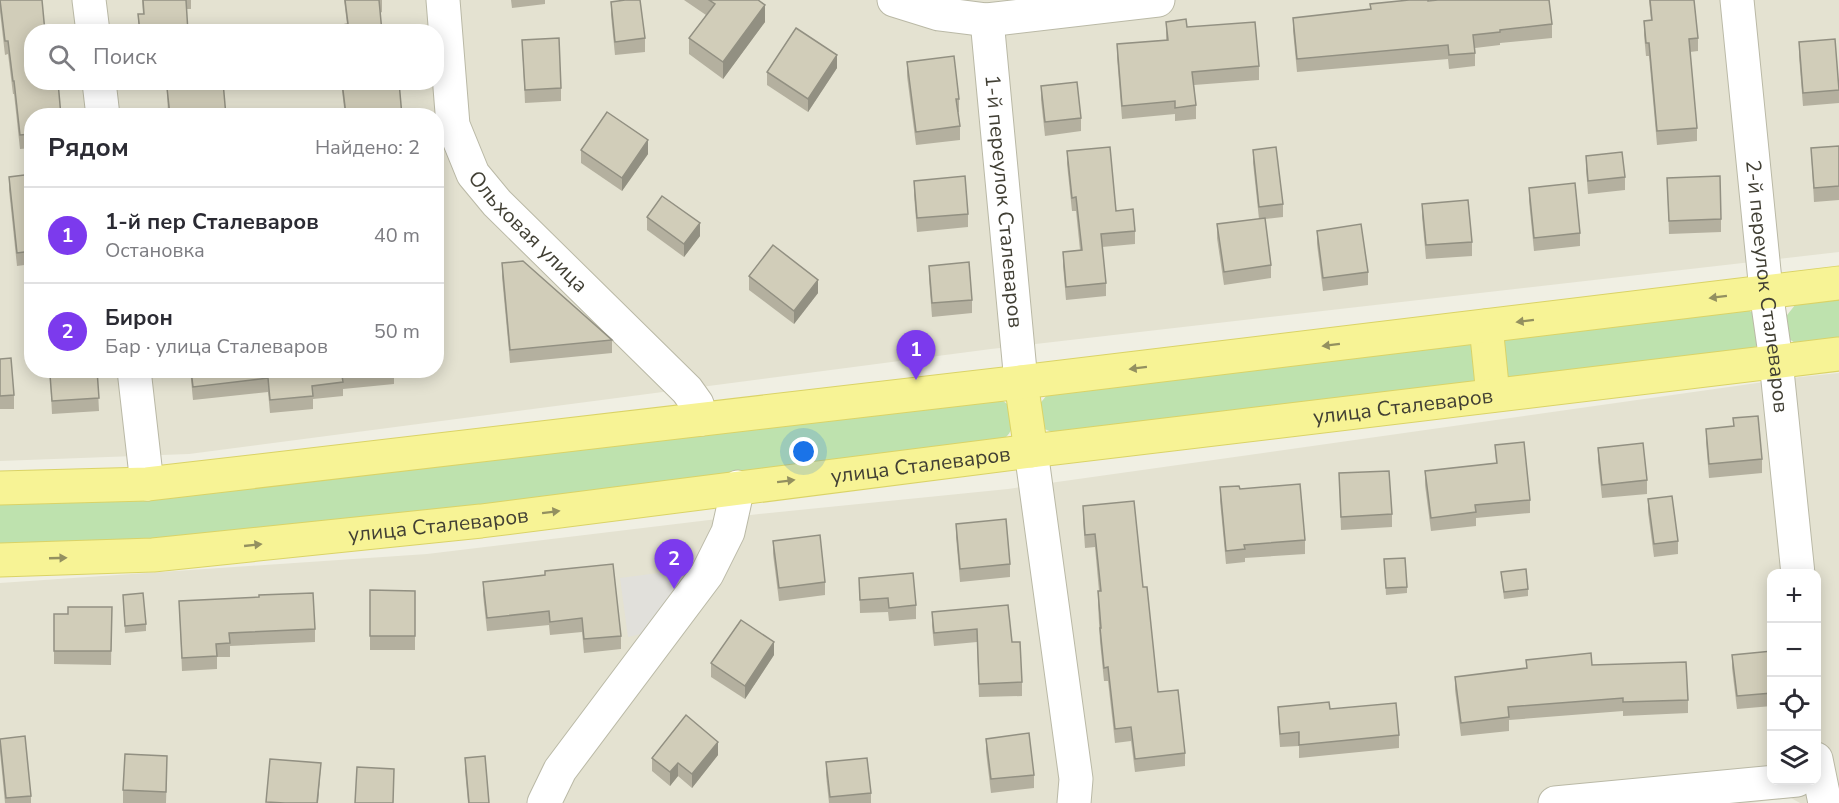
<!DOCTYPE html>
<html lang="ru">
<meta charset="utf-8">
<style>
body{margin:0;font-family:"Nunito Sans",sans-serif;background:#f7f7f7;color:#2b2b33}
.controls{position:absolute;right:18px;bottom:18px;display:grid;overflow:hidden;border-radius:12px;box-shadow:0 3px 15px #0003}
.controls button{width:54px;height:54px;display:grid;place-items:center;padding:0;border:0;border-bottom:2px solid #e1e1e2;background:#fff;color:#2b2b33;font:30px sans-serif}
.you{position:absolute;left:804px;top:452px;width:21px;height:21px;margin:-15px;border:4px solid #fff;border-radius:50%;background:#1a73e8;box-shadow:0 0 0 9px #1a73e833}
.badge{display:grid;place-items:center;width:39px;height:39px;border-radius:50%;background:#7c3aed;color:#fff;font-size:20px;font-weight:700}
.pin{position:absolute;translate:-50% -50px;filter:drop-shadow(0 2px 3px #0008)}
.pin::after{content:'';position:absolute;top:32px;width:21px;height:18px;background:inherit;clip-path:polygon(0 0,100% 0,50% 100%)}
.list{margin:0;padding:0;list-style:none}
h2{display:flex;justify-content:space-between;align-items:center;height:78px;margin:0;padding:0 24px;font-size:26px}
h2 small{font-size:20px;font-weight:400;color:#7c7c81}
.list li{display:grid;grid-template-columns:39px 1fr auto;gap:18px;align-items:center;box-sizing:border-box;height:96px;padding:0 24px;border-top:2px solid #e1e1e2}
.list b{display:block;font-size:22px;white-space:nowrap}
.list p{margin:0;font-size:20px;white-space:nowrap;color:#7c7c81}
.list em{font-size:20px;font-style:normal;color:#7c7c81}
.icon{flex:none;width:33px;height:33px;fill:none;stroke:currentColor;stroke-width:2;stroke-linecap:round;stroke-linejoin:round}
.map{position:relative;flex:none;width:1839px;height:803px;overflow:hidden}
.search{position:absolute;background:#fff;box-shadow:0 3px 15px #0003;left:24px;top:24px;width:420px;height:66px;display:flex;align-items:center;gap:15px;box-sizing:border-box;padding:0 21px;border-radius:24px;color:#7c7c81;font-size:22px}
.panel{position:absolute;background:#fff;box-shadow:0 3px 15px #0003;left:24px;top:108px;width:420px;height:270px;border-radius:24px}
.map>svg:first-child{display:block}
.residential{fill:#e4e2d1;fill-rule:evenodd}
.green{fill:#bee2ae}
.parking{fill:#e1e0db}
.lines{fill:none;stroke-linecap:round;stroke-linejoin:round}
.minor-casing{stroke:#bab9a6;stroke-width:35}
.major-casing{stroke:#dad367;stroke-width:35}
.minor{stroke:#fff;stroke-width:33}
.major{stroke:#f7f395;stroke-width:33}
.wall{fill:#b4b09f}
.shaded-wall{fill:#929082}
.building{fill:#d1cdb9;stroke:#929082;stroke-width:1.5}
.oneway{fill:#939060}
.labels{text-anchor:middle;stroke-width:5;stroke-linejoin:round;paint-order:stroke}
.street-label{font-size:21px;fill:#413f34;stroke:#fff}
</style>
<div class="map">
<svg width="1839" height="803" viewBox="0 0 1839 803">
<rect width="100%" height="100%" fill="#f0efe3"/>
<g class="residential">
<path d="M0,0H1839V252L991,349L189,454L0,461ZM32,32H436V82H32ZM32,116H436V370H32Z"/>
<path d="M1839,373V803H1800L1791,798L1749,803H0V583L427,554L759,514L1008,489L1800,377ZM1772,574H1816V780H1772Z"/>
</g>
<g class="green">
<polygon points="1839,295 1839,344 1804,348 1787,338 1784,319 1799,300"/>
<polygon points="1740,306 1761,317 1765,340 1744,355 1507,382 1497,344 1505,335"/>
<polygon points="1470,339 1481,347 1477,386 1059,435 1042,428 1037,407 1052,389"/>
<path d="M993,396L1003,401L1010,406C1012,425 1016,432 998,443L278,533L0,548V502Z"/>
</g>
<polygon class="parking" points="689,569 649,632 628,637 620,578"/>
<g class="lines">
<defs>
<g id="minor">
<polyline points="89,0 93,32"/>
<path id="s1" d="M443,0L453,125L473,174L497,203L687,390L697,404L701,419"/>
<polyline points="894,0 939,14 987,20 1158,0"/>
<path id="s2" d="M1737,0L1766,291L1776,361L1798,574"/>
<path id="s3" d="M987,20L1021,382"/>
<polyline points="99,82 103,116"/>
<polyline points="134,370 147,484"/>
<polyline points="1031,451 1076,779 1074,803"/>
<polyline points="1816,759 1825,803"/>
<polyline points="544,803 560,770 707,574 728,532 738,487"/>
<polyline points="1555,803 1797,780"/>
</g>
<g id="major">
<polyline points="1486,326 1493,395"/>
<polyline points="1021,382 1031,451"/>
<polyline points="0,488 147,484 1021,382 1839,283"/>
<path id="s4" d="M0,560L153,555L481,521L1031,451L1839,354"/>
</g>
</defs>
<use href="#minor" class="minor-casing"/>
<use href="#major" class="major-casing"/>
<use href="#minor" class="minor"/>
<use href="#major" class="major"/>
</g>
<g class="wall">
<polygon points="0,0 32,32 32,148 20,149 14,94 13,94 8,54 5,55 0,12"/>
<polygon points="142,0 191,0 191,9 186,9 188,32 139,32 138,14 143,14"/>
<polygon points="344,0 382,0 382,12 380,13 382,32 336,32 336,26 347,24"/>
<polygon points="511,0 545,0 545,4 512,8"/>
<polygon points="684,0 758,0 765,22 723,79 689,54 689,38 706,15"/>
<polygon points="1649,0 1694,0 1698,38 1698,51 1690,52 1697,128 1697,141 1657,145 1649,56 1646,56 1644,35 1644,21 1651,21"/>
<polygon points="1428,1 1552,24 1552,38 1500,43 1500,45 1475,48 1475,66 1449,69 1448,59 1297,72 1293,31 1293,18 1370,10 1370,4"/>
<polygon points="611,2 645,38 645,52 615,55 611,15"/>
<polygon points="1166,22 1187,27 1259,66 1259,80 1194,85 1196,105 1196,119 1175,121 1175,114 1122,119 1117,58 1117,44 1166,40"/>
<polygon points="522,40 561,88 561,101 525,103"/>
<polygon points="1799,42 1839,84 1839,103 1803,106 1799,56"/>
<polygon points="907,62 959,99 959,112 958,112 960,126 960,140 916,145 907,76"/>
<polygon points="837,68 808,112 767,85 767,72"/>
<polygon points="341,82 399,82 402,116 345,116"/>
<polygon points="1041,86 1081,118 1081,131 1045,136 1041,100"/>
<polygon points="167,88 226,116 168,116"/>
<polygon points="1839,146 1839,200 1814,202 1811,148"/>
<polygon points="581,150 648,154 622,191 581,163"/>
<polygon points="1253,150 1283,204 1283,217 1265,219 1271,265 1271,278 1224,285 1217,238 1217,224 1259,219 1253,163"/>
<polygon points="1067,151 1116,211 1135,231 1135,244 1102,247 1106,283 1106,296 1066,300 1063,266 1063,252 1080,250 1076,211 1072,211 1067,164"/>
<polygon points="1586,156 1625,177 1625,190 1588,194 1586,169"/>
<polygon points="32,174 32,264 17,266 9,190 9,177"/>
<polygon points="1667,178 1721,219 1721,232 1669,234"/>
<polygon points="914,181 968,214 968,227 917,232 914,195"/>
<polygon points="1529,188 1580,233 1580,246 1534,251 1529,201"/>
<polygon points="1422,204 1472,242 1472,256 1426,259 1422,217"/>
<polygon points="647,217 700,236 684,257 647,230"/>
<polygon points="1317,231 1368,272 1368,285 1323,291 1317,244"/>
<polygon points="502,263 612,340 612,353 510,363 502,277"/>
<polygon points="929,266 972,300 972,313 932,317 929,279"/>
<polygon points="749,276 818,293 794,324 749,290"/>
<polygon points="0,359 14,395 14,409 0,409"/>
<polygon points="62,370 97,370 99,411 52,414 50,375 62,374"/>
<polygon points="190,370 402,370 394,371 394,384 343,389 343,396 313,399 313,409 270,413 268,392 193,400"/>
<polygon points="1733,418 1762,459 1762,473 1709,478 1706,442 1706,429 1733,426"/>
<polygon points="1495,445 1530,500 1530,513 1476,518 1476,526 1431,531 1425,485 1425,471 1496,463"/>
<polygon points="1598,448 1647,480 1647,494 1602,498 1598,461"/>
<polygon points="1339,473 1392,514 1392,527 1341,530"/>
<polygon points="1220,487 1240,489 1305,540 1305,554 1245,558 1245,562 1226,564 1220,501"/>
<polygon points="1648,499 1678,541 1678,554 1654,557 1648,512"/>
<polygon points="1083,506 1143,587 1158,692 1185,753 1185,766 1135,772 1131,741 1115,743 1108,681 1104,681 1100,642 1098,604 1098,591 1099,591 1095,547 1085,548 1083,519"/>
<polygon points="956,524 1010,564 1010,577 960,582 956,537"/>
<polygon points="773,541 825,582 825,595 779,601 773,554"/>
<polygon points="1384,559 1407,587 1407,593 1386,595"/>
<polygon points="1501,572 1528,589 1528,596 1504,599"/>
<polygon points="545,575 621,636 621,649 584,653 582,632 550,635 549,625 487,631 483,595 483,582"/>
<polygon points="859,578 916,605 916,619 889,621 888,612 860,613"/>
<polygon points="370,590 415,591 415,650 370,650"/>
<polygon points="123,595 146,624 146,631 125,633"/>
<polygon points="179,601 315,629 315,642 230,646 230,657 217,657 217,669 182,671"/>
<polygon points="112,607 111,665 54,664 54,614 68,614"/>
<polygon points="932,612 1012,642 1022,682 1022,696 979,697 977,642 934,646 932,626"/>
<polygon points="1772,651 1772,706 1737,709 1732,668 1732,655"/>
<polygon points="774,655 745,699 711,677 711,663"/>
<polygon points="1526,660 1592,665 1688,700 1688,713 1623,716 1623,711 1509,720 1509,731 1461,736 1455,690 1455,677 1526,668"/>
<polygon points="1278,707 1330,709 1399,735 1399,748 1299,758 1299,746 1280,747 1278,720"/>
<polygon points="0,739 31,796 31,803 5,803 0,752"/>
<polygon points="986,739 1034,775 1034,788 991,793 986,752"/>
<polygon points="718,755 692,788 678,776 670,786 652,771 652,758"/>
<polygon points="465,758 489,803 468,803 465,771"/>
<polygon points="826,762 871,793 871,803 829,803 826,775"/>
<polygon points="167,769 166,803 123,803 123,790"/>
</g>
<g class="shaded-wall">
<polygon points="765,5 765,22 723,79 723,62"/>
<polygon points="837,55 837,68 808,112 808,99"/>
<polygon points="648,140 648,154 622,191 622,178"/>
<polygon points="700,223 700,236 684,257 684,244"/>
<polygon points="818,280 818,293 794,324 794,311"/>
<polygon points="774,642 774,655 745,699 745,686"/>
<polygon points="718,742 718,755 692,788 692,774"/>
<polygon points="321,763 318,803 317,803"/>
<polygon points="678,763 678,776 670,786 670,772"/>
</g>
<g class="building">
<polygon points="0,0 42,0 45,32 32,32 32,82 58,82 61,116 32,116 32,134 20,135 14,81 13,81 8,41 5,41"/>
<polygon points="143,0 186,0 188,32 140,32 138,14 144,14"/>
<polygon points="345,0 379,0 382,32 337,32 336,26 348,24"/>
<polygon points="625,0 640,0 645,38 615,42 611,2"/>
<polygon points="709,0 758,0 765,5 723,62 689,38 715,4"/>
<polygon points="1409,0 1428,0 1428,1 1438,0 1549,0 1552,24 1500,30 1500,32 1473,35 1475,53 1449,55 1448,45 1297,59 1293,18 1371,9 1370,4"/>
<polygon points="1650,0 1694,0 1698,38 1689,39 1697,128 1657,131 1649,43 1646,43 1644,21 1652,20"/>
<polygon points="1186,19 1187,27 1255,22 1259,66 1192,72 1196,105 1175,108 1175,101 1122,106 1117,44 1168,40 1166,22"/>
<polygon points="796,28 837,55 808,99 767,72"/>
<polygon points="559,38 561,88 525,90 522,40"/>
<polygon points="1835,39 1839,90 1803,93 1799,42"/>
<polygon points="954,56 959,99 956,99 960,126 916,132 907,62"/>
<polygon points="223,82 226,116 170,116 167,88"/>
<polygon points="342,82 399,82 402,116 368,116 368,113 346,115"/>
<polygon points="1077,82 1081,118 1045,122 1041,86"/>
<polygon points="607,112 648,140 622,178 581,150"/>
<polygon points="1839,146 1839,186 1814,188 1811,148"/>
<polygon points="1110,147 1116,211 1133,209 1135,231 1101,234 1106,283 1066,287 1063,252 1082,250 1076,197 1072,198 1067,151"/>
<polygon points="1276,147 1283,204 1259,207 1253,150"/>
<polygon points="1622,152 1625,177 1588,181 1586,156"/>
<polygon points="32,174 32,251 17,253 9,177"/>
<polygon points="965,176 968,214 917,218 914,181"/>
<polygon points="1720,176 1721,219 1669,221 1667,178"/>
<polygon points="1575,183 1580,233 1534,238 1529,188"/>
<polygon points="662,196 700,223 684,244 647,217"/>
<polygon points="1468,200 1472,242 1426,245 1422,204"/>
<polygon points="1265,218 1271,265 1224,272 1217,224"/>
<polygon points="1361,224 1368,272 1323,278 1317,231"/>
<polygon points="773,245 818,280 794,311 749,276"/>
<polygon points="523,261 612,340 510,350 502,263"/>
<polygon points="969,262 972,300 932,303 929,266"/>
<polygon points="11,358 14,395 0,396 0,359"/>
<polygon points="63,370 97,370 99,398 52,401 50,375 63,374"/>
<polygon points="191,370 394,370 342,376 343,382 312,386 313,396 270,400 268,378 193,387"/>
<polygon points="1758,416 1762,459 1709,464 1706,429 1734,426 1733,418"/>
<polygon points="1524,442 1530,500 1475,505 1476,512 1431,518 1425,471 1497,463 1495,445"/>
<polygon points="1643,443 1647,480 1602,485 1598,448"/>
<polygon points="1389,471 1392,514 1341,517 1339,473"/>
<polygon points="1300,484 1305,540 1244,545 1245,549 1226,551 1220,487 1239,486 1240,489"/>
<polygon points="1672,496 1678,541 1654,544 1648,499"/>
<polygon points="1134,501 1143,587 1147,587 1158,692 1178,690 1185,753 1135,759 1131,727 1115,729 1108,667 1104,668 1100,628 1101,628 1098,591 1101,591 1095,534 1085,535 1083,506"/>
<polygon points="1006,519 1010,564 960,569 956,524"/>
<polygon points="820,535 825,582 779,588 773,541"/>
<polygon points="1405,558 1407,587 1386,588 1384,559"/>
<polygon points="613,564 621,636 584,639 582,618 550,622 549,611 487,618 483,582 545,575 545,571"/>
<polygon points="1526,569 1528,589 1504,592 1501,572"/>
<polygon points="913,573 916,605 889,608 888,598 860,600 859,578"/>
<polygon points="370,590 415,591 415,636 370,636"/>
<polygon points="143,593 146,624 125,626 123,595"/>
<polygon points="313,593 315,629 229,633 230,643 216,644 217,656 182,658 179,601 259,597 259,595"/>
<polygon points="1008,605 1012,642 1020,642 1022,682 979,684 977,629 934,633 932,612"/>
<polygon points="68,607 112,607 111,651 54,651 54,614 68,614"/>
<polygon points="741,620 774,642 745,686 711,663"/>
<polygon points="1772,651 1772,693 1737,696 1732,655"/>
<polygon points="1591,653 1592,665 1686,662 1688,700 1623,702 1623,698 1508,707 1509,717 1461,723 1455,677 1527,668 1526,660"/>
<polygon points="1329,702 1330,709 1396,703 1399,735 1299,745 1299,732 1280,734 1278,707"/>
<polygon points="686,715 718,742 692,774 678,763 670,772 652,758"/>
<polygon points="1029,733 1034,775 991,779 986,739"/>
<polygon points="25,736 31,796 6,798 0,739"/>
<polygon points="125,754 167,756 166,792 123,790"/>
<polygon points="485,756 489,803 469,803 465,758"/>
<polygon points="867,758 871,793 830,797 826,762"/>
<polygon points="270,759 321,763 317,803 285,803 266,802"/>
<polygon points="357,767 394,769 393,803 355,803"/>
</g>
<defs><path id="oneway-solid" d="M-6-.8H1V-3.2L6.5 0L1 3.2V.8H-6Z" transform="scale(1.5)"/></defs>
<g class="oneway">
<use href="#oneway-solid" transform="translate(1718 297) rotate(173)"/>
<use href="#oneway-solid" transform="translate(1525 321) rotate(173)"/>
<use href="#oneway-solid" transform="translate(1331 345) rotate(173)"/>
<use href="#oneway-solid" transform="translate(1138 368) rotate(173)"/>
<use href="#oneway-solid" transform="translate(786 481) rotate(-7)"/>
<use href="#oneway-solid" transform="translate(551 512) rotate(-7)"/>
<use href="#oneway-solid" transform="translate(253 545) rotate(-6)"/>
<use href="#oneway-solid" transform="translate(58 558) rotate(-2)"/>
</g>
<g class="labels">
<g class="street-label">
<text dy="7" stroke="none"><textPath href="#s3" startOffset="182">1-й переулок Сталеваров</textPath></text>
<text dy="7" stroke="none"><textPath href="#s1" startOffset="258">Ольховая улица</textPath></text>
<text dy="7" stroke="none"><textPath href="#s2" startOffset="288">2-й переулок Сталеваров</textPath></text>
<text dy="7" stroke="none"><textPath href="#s4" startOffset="1412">улица Сталеваров</textPath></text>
<text dy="7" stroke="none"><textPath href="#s4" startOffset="926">улица Сталеваров</textPath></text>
<text dy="7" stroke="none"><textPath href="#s4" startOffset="440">улица Сталеваров</textPath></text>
</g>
</g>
</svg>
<div class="controls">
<button>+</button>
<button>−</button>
<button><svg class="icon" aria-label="locate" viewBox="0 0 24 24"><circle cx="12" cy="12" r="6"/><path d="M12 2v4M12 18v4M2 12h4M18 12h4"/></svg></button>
<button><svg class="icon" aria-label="layers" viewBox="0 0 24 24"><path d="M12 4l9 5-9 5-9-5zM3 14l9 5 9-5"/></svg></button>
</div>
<div class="you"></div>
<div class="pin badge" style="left:916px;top:380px">1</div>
<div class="pin badge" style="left:674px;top:589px">2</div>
<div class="search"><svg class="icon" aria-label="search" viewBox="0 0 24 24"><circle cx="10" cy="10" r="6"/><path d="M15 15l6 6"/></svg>Поиск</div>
<section class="panel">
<h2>Рядом<small>Найдено: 2</small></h2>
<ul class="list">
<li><span class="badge">1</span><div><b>1-й пер Сталеваров</b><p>Остановка</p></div><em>40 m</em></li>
<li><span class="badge">2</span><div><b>Бирон</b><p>Бар · улица Сталеваров</p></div><em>50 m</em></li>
</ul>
</section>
</div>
